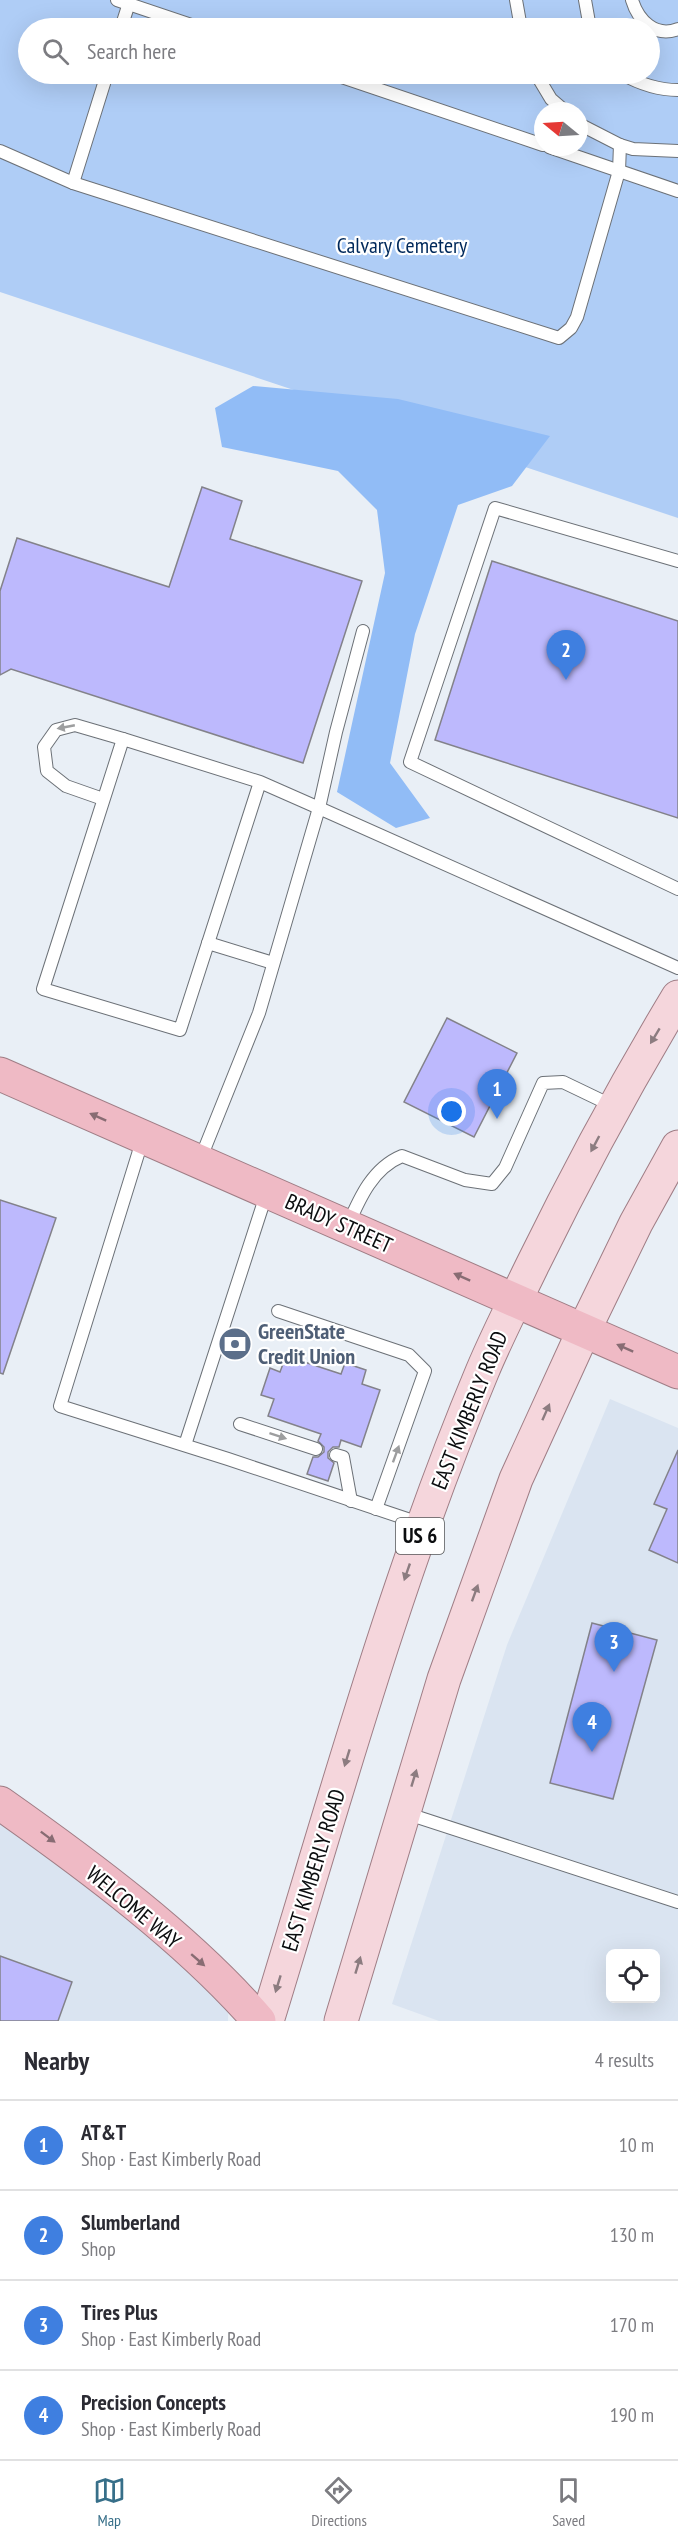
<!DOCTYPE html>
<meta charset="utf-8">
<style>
body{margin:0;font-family:"PT Sans Narrow",sans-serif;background:#f2f2f3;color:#2b2b33}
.controls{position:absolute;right:18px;bottom:18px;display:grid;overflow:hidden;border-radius:9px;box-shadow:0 6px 24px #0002}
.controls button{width:54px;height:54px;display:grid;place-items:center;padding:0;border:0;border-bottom:2px solid #e1e1e2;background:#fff;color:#2b2b33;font:30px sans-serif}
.compass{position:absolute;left:534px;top:102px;width:54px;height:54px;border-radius:50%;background:#fff;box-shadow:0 6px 24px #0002;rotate:288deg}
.you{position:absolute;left:452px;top:1112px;width:21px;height:21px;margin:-15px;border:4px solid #fff;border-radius:50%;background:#1a73e8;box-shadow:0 0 0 9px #1a73e833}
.badge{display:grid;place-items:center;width:39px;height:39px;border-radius:50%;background:#376f89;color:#fff;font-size:20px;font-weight:700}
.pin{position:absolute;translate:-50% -50px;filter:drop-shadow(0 2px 3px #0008)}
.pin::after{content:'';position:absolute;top:32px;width:21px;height:18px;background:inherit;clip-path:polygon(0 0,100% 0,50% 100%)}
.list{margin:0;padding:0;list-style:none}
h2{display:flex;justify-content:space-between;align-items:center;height:78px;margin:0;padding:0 24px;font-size:26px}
h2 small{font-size:20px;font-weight:400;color:#7c7c81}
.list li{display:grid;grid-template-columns:39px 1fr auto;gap:18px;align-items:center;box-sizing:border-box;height:90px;padding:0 24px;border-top:2px solid #e1e1e2}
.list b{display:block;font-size:22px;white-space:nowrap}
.list p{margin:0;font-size:20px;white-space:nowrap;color:#7c7c81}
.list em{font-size:20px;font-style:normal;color:#7c7c81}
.icon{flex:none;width:33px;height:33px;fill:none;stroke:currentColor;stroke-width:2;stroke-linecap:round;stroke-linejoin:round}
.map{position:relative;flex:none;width:678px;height:2021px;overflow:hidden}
.search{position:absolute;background:#fff;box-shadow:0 6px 24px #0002;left:18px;right:18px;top:18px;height:66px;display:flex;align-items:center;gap:15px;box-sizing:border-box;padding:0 21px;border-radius:33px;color:#7c7c81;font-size:22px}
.sheet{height:438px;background:#fff}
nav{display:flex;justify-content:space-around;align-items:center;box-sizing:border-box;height:84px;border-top:2px solid #e1e1e2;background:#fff;font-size:16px;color:#7c7c81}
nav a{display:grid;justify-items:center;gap:3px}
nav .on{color:#376f89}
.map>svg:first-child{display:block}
.built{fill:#dae4f1;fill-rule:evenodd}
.green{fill:#afcdf6;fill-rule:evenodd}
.forest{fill:#91bcf6}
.building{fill:#bdb9fd;stroke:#83828a;stroke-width:1.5}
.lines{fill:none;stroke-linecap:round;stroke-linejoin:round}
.lane-casing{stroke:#6c7177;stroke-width:14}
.primary-casing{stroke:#9f7d85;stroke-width:35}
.highway-casing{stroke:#9f7d85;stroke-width:35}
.lane{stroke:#fff;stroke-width:12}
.primary{stroke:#f5d6dc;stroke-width:33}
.highway{stroke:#efbac5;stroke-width:33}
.oneway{fill:#9d9e9f}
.oneway2{fill:#8c7c80}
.oneway3{fill:#886c73}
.labels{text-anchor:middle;stroke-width:4.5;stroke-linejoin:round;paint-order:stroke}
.shield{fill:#fff;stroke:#545657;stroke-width:1.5}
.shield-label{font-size:21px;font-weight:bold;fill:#0b0d0f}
.park-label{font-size:22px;fill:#00295b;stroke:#fff}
.street-label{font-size:22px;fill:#0b0d0f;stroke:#fff}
.service-label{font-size:22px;font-weight:bold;fill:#4e5e75;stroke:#fff;text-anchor:start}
</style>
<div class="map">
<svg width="678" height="2021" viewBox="0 0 678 2021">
<rect width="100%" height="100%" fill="#e9eff6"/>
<g class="built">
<path d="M610,1399L678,1428V2021H439L392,2004L507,1645ZM610,1954H656V1998H610Z"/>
<polygon points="0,1803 229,1986 228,2021 0,2021"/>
</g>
<path class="green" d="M0,0H678V518L0,292ZM28,28H650V74H28ZM543,111H579V147H543Z"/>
<polygon class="forest" points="253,386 398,399 550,436 512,486 458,505 415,634 390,763 430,818 396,828 337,792 385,573 377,510 338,471 222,447 215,408"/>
<g class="building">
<polygon points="202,487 242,501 230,539 362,581 303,763 11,669 0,675 0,591 17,538 169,587"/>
<polygon points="492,561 678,621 678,818 435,740"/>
<polygon points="447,1018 517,1053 474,1137 404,1102"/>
<polygon points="0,1200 56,1218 3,1374 0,1373"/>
<polygon points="286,1356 341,1374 345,1363 366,1370 362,1384 380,1390 361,1447 341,1440 339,1447 333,1447 328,1452 328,1458 334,1463 328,1481 307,1474 313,1457 318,1457 324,1452 324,1447 318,1441 321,1434 268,1416 274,1399 261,1395 270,1368 280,1372"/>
<polygon points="678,1450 678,1563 649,1550 667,1509 654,1504"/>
<polygon points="592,1623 657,1640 613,1799 550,1783"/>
<polygon points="0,1956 72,1982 58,2021 0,2021"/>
</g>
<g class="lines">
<defs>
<g id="lane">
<polyline points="117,0 200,28"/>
<polyline points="516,0 521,28"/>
<polyline points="585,0 590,28"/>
<path d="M632,0C638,20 655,38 678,29"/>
<polyline points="121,28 130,0"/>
<polyline points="333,74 543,145"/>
<polyline points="536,74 551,99 565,111"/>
<path d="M622,74C640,84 657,90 678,90"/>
<polyline points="579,124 620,145 633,149 678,151"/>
<polyline points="549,147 678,191"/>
<polyline points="0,151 73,183 559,338 571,328 577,317 619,171 620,145"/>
<polyline points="73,183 107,74"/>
<polyline points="678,561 495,508 410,762 678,889"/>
<polyline points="260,782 180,1030 43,989 123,739 260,782 319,808 336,732 363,631"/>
<polyline points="103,799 66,786 47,771 44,747 56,730 75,725 123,739"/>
<polyline points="208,943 273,963"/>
<polyline points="143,1138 60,1406 228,1459 422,1524"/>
<polyline points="200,1160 259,1013 319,808 678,968"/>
<path d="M348,1225C360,1197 373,1168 402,1156L465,1180L492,1184L505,1168L543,1083L563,1082L613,1106"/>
<polyline points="278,1311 409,1355 425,1371 376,1509"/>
<polyline points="240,1424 316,1449"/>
<polyline points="185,1445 267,1192"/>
<polyline points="336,1455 343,1457 351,1501"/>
<polyline points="405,1813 678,1902"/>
</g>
<g id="primary">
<path d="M267,2021C334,1803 394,1582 482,1372C497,1336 515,1301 532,1266C577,1174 625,1085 678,997"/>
<polyline points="341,2021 444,1679 516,1479 584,1330 636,1223 678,1147"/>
</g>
<g id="highway">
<polyline points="0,1074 678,1372"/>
<path d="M0,1803C88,1865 189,1940 259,2021"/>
</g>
</defs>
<use href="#lane" class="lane-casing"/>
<use href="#primary" class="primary-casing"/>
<use href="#highway" class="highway-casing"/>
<use href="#lane" class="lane"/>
<use href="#primary" class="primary"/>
<use href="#highway" class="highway"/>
</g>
<defs><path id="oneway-solid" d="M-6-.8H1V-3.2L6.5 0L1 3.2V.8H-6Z" transform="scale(1.5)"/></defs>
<g class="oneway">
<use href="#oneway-solid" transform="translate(66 727) rotate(169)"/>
<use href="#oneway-solid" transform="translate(278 1436) rotate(18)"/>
<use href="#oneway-solid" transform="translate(396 1454) rotate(-70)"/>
</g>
<g class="oneway2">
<use href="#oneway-solid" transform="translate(655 1036) rotate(121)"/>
<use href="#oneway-solid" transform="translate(595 1144) rotate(118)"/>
<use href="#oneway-solid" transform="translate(546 1412) rotate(-66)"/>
<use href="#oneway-solid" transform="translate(407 1572) rotate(109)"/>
<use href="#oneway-solid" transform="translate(475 1593) rotate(-70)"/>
<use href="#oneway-solid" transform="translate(347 1758) rotate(107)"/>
<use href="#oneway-solid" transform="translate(414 1778) rotate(-73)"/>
<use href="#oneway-solid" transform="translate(358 1965) rotate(-73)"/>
<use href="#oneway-solid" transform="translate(278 1984) rotate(107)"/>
</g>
<g class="oneway3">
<use href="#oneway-solid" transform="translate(98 1117) rotate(-156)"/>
<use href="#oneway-solid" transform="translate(462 1277) rotate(-156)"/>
<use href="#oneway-solid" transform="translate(625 1348) rotate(-156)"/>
<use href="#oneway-solid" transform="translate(48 1837) rotate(37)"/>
<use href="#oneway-solid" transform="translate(198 1960) rotate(41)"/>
</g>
<defs>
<symbol id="bank-disc" viewBox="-11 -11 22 22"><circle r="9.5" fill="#5c6f8a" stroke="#fff"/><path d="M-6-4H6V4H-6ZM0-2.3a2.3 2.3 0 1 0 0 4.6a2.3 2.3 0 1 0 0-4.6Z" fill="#fff"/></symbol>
</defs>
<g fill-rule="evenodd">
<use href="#bank-disc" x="216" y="1325" width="38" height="38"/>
</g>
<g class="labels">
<rect class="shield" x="396" y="1518" width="48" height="36" rx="4.5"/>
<g class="shield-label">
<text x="420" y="1543">US 6</text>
</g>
<g class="park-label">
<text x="402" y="253">Calvary Cemetery</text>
</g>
<g class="street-label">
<text transform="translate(339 1223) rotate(24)" y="8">BRADY STREET</text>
<text transform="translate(469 1410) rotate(-68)" y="8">EAST KIMBERLY ROAD</text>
<text transform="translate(313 1870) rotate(-73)" y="8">EAST KIMBERLY ROAD</text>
<text transform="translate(134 1907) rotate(40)" y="8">WELCOME WAY</text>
</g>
<g class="service-label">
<text x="258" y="1339">GreenState<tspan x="258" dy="25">Credit Union</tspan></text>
</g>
</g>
</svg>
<div class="controls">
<button><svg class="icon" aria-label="locate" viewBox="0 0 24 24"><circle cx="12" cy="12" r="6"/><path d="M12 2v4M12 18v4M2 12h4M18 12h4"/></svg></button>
</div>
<svg class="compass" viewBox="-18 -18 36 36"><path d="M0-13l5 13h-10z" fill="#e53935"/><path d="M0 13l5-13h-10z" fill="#7c7c81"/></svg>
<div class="you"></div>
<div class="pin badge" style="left:497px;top:1119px;background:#3f7fe0">1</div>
<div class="pin badge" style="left:566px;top:680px;background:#3f7fe0">2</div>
<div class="pin badge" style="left:614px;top:1672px;background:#3f7fe0">3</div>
<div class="pin badge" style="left:592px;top:1752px;background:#3f7fe0">4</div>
<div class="search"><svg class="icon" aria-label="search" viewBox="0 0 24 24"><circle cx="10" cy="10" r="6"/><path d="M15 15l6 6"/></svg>Search here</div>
</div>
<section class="sheet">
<h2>Nearby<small>4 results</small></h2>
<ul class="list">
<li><span class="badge" style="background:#3f7fe0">1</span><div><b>AT&amp;T</b><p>Shop · East Kimberly Road</p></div><em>10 m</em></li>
<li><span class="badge" style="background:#3f7fe0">2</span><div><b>Slumberland</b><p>Shop</p></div><em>130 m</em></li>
<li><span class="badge" style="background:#3f7fe0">3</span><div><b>Tires Plus</b><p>Shop · East Kimberly Road</p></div><em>170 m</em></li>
<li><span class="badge" style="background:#3f7fe0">4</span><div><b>Precision Concepts</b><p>Shop · East Kimberly Road</p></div><em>190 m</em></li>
</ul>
</section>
<nav>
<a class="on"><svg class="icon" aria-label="map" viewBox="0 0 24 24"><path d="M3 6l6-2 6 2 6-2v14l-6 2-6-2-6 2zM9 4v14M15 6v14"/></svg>Map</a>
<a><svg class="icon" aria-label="directions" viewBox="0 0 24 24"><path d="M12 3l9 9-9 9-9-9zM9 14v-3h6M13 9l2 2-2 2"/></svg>Directions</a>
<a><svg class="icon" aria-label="saved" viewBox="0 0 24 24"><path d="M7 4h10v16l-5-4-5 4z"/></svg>Saved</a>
</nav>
